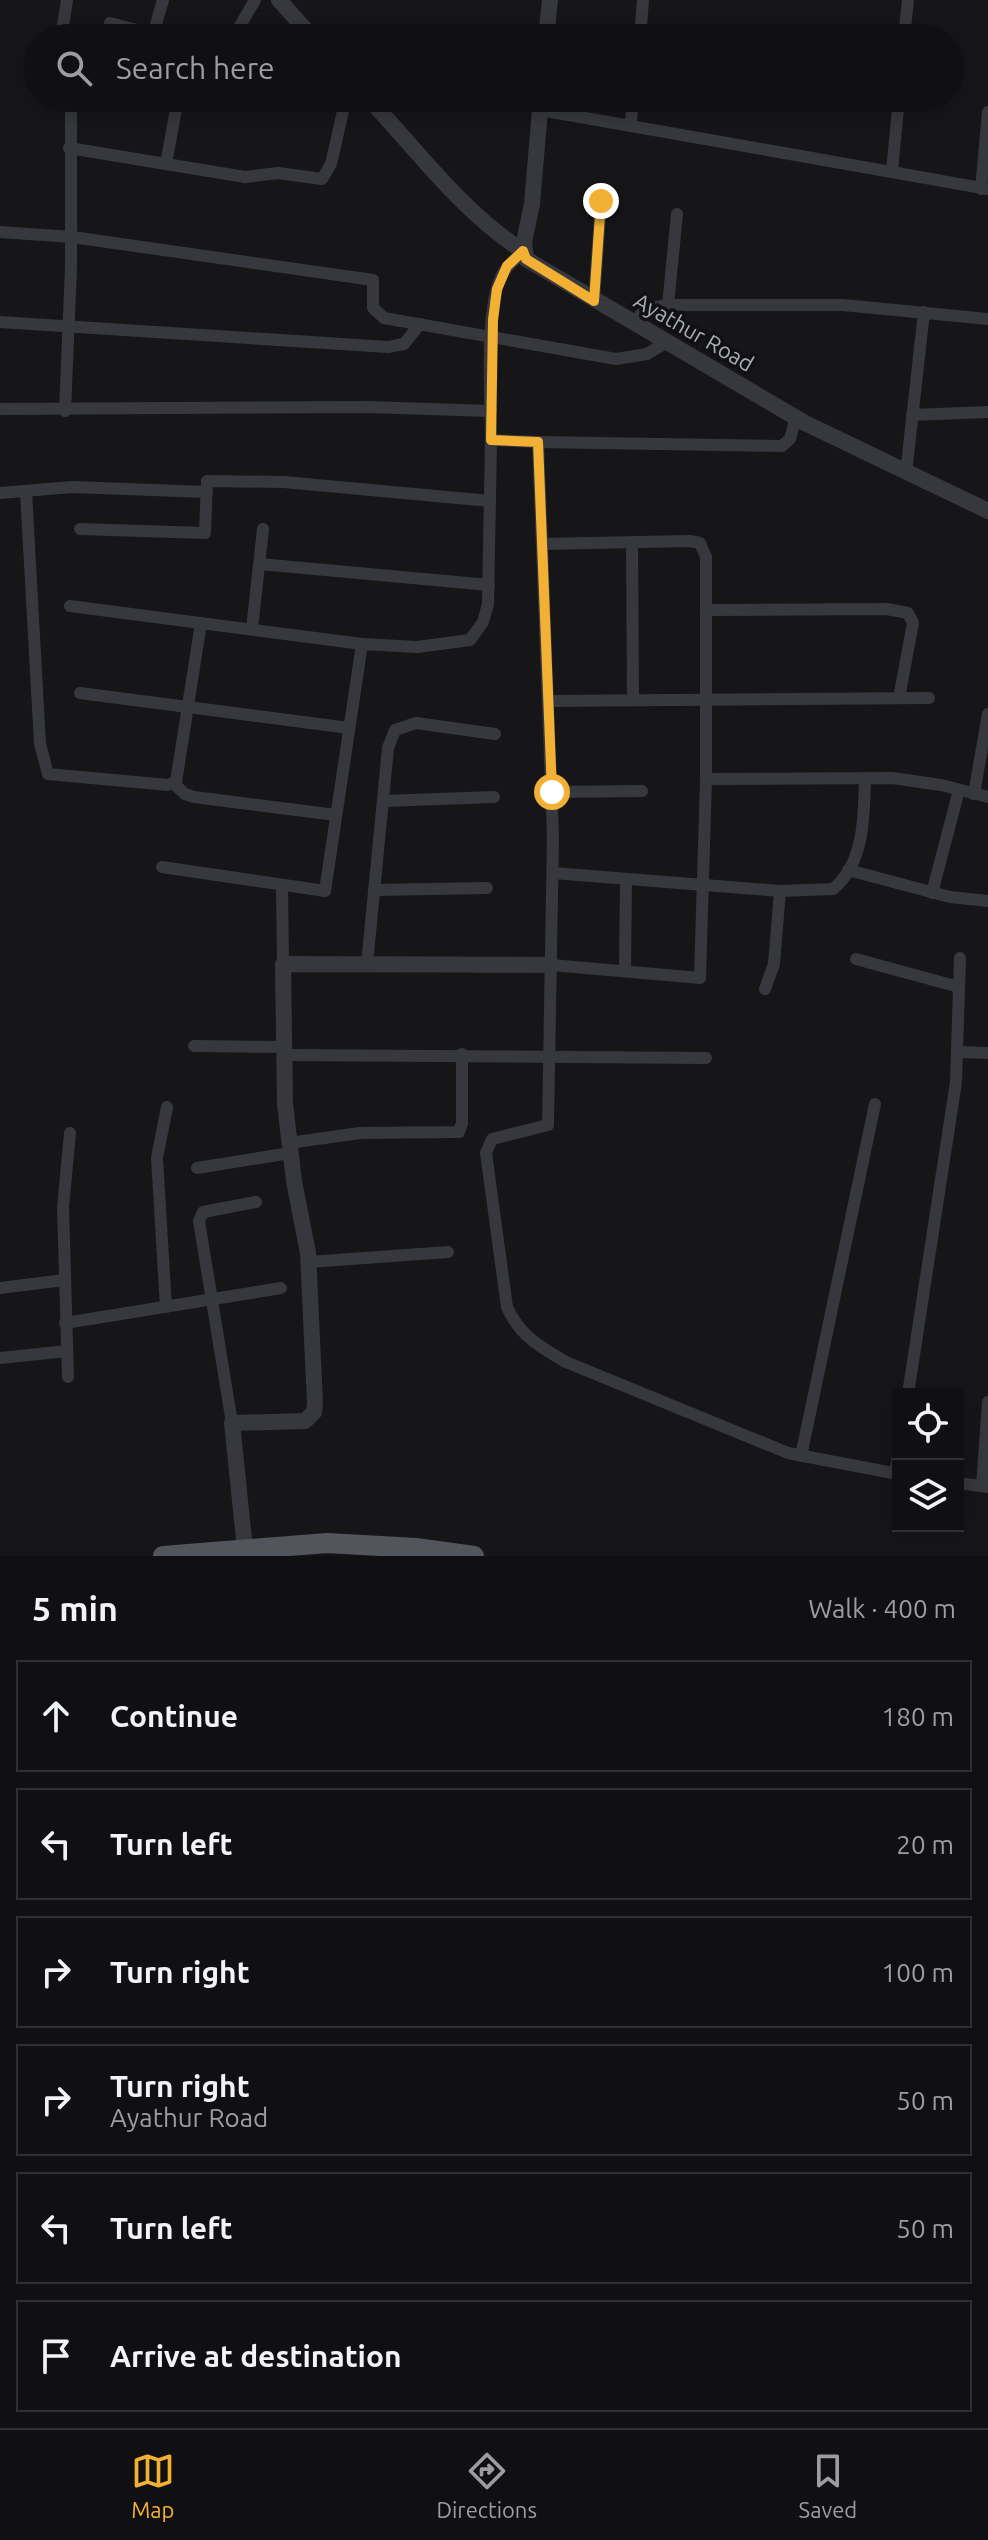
<!DOCTYPE html>
<meta charset="utf-8">
<style>
body{margin:0;font-family:Ubuntu,sans-serif;background:#19191b;color:#f1f3f6}
.controls{position:absolute;right:24px;bottom:24px;display:grid;overflow:hidden;border-radius:0px;box-shadow:0 4px 20px #0003}
.controls button{width:72px;height:72px;display:grid;place-items:center;padding:0;border:0;border-bottom:2px solid #303032;background:#101012;color:#f1f3f6;font:40px sans-serif}
.stop{position:absolute;width:24px;height:24px;margin:-18px;border:6px solid #f2b134;border-radius:50%;background:#fff}
.stop.end{background:#f2b134;border-color:#fff;box-shadow:0 2px 8px #0008}
.list{margin:0;padding:0;list-style:none}
h2{display:flex;justify-content:space-between;align-items:center;height:104px;margin:0;padding:0 32px;font-size:34px}
h2 small{font-size:26px;font-weight:400;color:#9c9d9f}
.list li{display:grid;grid-template-columns:52px 1fr auto;gap:24px;align-items:center;box-sizing:border-box;height:112px;margin:0 16px 16px;padding:0 16px;border:2px solid #303032;border-radius:0px}
.list b{display:block;font-size:30px;white-space:nowrap}
.list p{margin:0;font-size:26px;white-space:nowrap;color:#9c9d9f}
.list em{font-size:26px;font-style:normal;color:#9c9d9f}
.icon{flex:none;width:44px;height:44px;fill:none;stroke:currentColor;stroke-width:2;stroke-linecap:round;stroke-linejoin:round}
.map{position:relative;flex:none;width:988px;height:1556px;overflow:hidden}
.search{position:absolute;background:#101012;box-shadow:0 4px 20px #0003;left:24px;right:24px;top:24px;height:88px;display:flex;align-items:center;gap:20px;box-sizing:border-box;padding:0 28px;border-radius:44px;color:#9c9d9f;font-size:30px}
.sheet{height:872px;background:#101012}
nav{display:flex;justify-content:space-around;align-items:center;box-sizing:border-box;height:112px;border-top:2px solid #303032;background:#101012;font-size:22px;color:#9c9d9f}
nav a{display:grid;justify-items:center;gap:4px}
nav .on{color:#f2b134}
.map>svg:first-child{display:block}
.lines{fill:none;stroke-linecap:round;stroke-linejoin:round}
.minor{stroke:#37383d;stroke-width:12}
.tertiary{stroke:#37383d;stroke-width:16}
.primary{stroke:#53555c;stroke-width:20}
.route{stroke:#f2b134;stroke-width:10}
.labels{text-anchor:middle;stroke-width:7;stroke-linejoin:round;paint-order:stroke}
.street-label{font-size:22px;fill:#a8adb8;stroke:#111113}
</style>
<div class="map">
<svg width="988" height="1556" viewBox="0 0 988 1556">
<rect width="100%" height="100%" fill="#161618"/>
<g class="lines">
<g class="minor">
<polyline points="110,23 153,34"/>
<polyline points="61,38 67,0"/>
<polyline points="152,38 163,0"/>
<polyline points="233,38 255,0"/>
<polyline points="640,38 643,0"/>
<polyline points="904,38 908,0"/>
<polyline points="540,110 988,189"/>
<polyline points="630,126 634,98"/>
<polyline points="69,148 245,177 278,173 322,179 331,164 346,98"/>
<polyline points="166,164 178,98"/>
<polyline points="892,171 899,98"/>
<polyline points="981,189 988,112"/>
<polyline points="0,232 72,237 373,280 373,308 384,318 616,359 647,354 667,342"/>
<path d="M523,251C516,259 507,265 502,275C484,310 491,398 491,440L538,442L553,838L548,1125L492,1139L486,1153L507,1307C520,1336 540,1347 566,1362L788,1453L898,1474"/>
<polyline points="594,301 601,201"/>
<polyline points="668,305 677,214"/>
<polyline points="0,322 388,347 404,344 420,324"/>
<polyline points="634,323 645,309 668,305 843,305 988,319"/>
<polyline points="0,409 367,407 491,411"/>
<polyline points="65,411 71,268 71,98"/>
<polyline points="912,415 988,412"/>
<polyline points="538,442 782,446 790,439 796,417"/>
<polyline points="906,473 924,312"/>
<polyline points="26,492 40,744 48,774 168,785 176,782 201,623"/>
<polyline points="0,493 72,487 207,492"/>
<polyline points="80,529 205,533 207,481 284,482 490,501"/>
<polyline points="632,542 633,699"/>
<polyline points="542,544 690,541 700,543 706,557 706,779 700,978 551,965"/>
<polyline points="260,564 489,585"/>
<polyline points="70,606 362,644 417,647 470,640 483,622 488,604 491,440"/>
<polyline points="706,610 887,609 908,613 913,623 899,698"/>
<polyline points="252,629 263,529"/>
<polyline points="80,693 349,728"/>
<polyline points="549,701 929,698"/>
<polyline points="706,779 892,778 941,785 988,797"/>
<polyline points="173,783 185,794 194,797 336,815"/>
<polyline points="552,792 642,791"/>
<polyline points="974,794 988,714"/>
<polyline points="383,801 494,797"/>
<polyline points="162,867 325,891 362,644"/>
<polyline points="848,870 950,897 988,901"/>
<path d="M553,873L780,891L833,889C865,863 864,814 865,778"/>
<polyline points="282,885 283,964"/>
<polyline points="374,890 487,888"/>
<polyline points="932,893 959,790"/>
<polyline points="856,959 959,987"/>
<polyline points="367,964 388,748 395,730 416,723 495,734"/>
<polyline points="625,971 626,879"/>
<polyline points="765,989 774,964 780,891"/>
<polyline points="194,1046 284,1047"/>
<polyline points="958,1052 988,1053"/>
<polyline points="284,1055 706,1058"/>
<polyline points="289,1143 360,1133 459,1132 462,1123 462,1054"/>
<polyline points="197,1168 290,1153"/>
<polyline points="309,1262 448,1252"/>
<polyline points="0,1288 64,1280"/>
<polyline points="166,1307 157,1158 167,1107"/>
<polyline points="65,1323 281,1288"/>
<polyline points="0,1358 67,1351"/>
<polyline points="68,1377 63,1207 70,1133"/>
<polyline points="908,1394 956,1082 960,958"/>
<polyline points="232,1423 199,1221 203,1212 256,1202"/>
<polyline points="801,1456 875,1104"/>
<polyline points="895,1473 898,1456"/>
<polyline points="958,1483 988,1487"/>
<polyline points="982,1486 988,1402"/>
</g>
<g class="tertiary">
<polyline points="279,0 313,38"/>
<polyline points="546,38 550,0"/>
<path d="M368,98C417,150 463,213 523,251"/>
<polyline points="541,98 532,204 524,242 526,259 805,423 988,511"/>
<polyline points="245,1549 232,1423 305,1421 314,1412 315,1403 308,1253 294,1181 285,1104 283,964 551,965"/>
</g>
<polyline class="primary" points="163,1556 327,1543 416,1548 474,1556"/>
</g>
<g class="lines">
<polyline class="route" points="552,792 538,442 491,440 493,320 497,289 507,266 523,251 526,259 594,301 601,201"/>
</g>
<g class="labels">
<g class="street-label">
<text transform="translate(694 332) rotate(30)" y="8">Ayathur Road</text>
</g>
</g>
</svg>
<div class="controls">
<button><svg class="icon" aria-label="locate" viewBox="0 0 24 24"><circle cx="12" cy="12" r="6"/><path d="M12 2v4M12 18v4M2 12h4M18 12h4"/></svg></button>
<button><svg class="icon" aria-label="layers" viewBox="0 0 24 24"><path d="M12 4l9 5-9 5-9-5zM3 14l9 5 9-5"/></svg></button>
</div>
<div class="stop" style="left:552px;top:792px"></div>
<div class="stop end" style="left:601px;top:201px"></div>
<div class="search"><svg class="icon" aria-label="search" viewBox="0 0 24 24"><circle cx="10" cy="10" r="6"/><path d="M15 15l6 6"/></svg>Search here</div>
</div>
<section class="sheet">
<h2>5 min<small>Walk · 400 m</small></h2>
<ul class="list">
<li><svg class="icon" aria-label="ahead" viewBox="0 0 24 24"><path d="M12 20V5M6 11l6-6 6 6"/></svg><div><b>Continue</b></div><em>180 m</em></li>
<li><svg class="icon" aria-label="left" viewBox="0 0 24 24"><path d="M17 20v-9H6M10 6l-5 5 5 5"/></svg><div><b>Turn left</b></div><em>20 m</em></li>
<li><svg class="icon" aria-label="right" viewBox="0 0 24 24"><path d="M7 20v-9h11M14 6l5 5-5 5"/></svg><div><b>Turn right</b></div><em>100 m</em></li>
<li><svg class="icon" aria-label="right" viewBox="0 0 24 24"><path d="M7 20v-9h11M14 6l5 5-5 5"/></svg><div><b>Turn right</b><p>Ayathur Road</p></div><em>50 m</em></li>
<li><svg class="icon" aria-label="left" viewBox="0 0 24 24"><path d="M17 20v-9H6M10 6l-5 5 5 5"/></svg><div><b>Turn left</b></div><em>50 m</em></li>
<li><svg class="icon" aria-label="arrive" viewBox="0 0 24 24"><path d="M6 21V4h12l-3 4 3 4H6"/></svg><div><b>Arrive at destination</b></div></li>
</ul>
</section>
<nav>
<a class="on"><svg class="icon" aria-label="map" viewBox="0 0 24 24"><path d="M3 6l6-2 6 2 6-2v14l-6 2-6-2-6 2zM9 4v14M15 6v14"/></svg>Map</a>
<a><svg class="icon" aria-label="directions" viewBox="0 0 24 24"><path d="M12 3l9 9-9 9-9-9zM9 14v-3h6M13 9l2 2-2 2"/></svg>Directions</a>
<a><svg class="icon" aria-label="saved" viewBox="0 0 24 24"><path d="M7 4h10v16l-5-4-5 4z"/></svg>Saved</a>
</nav>
